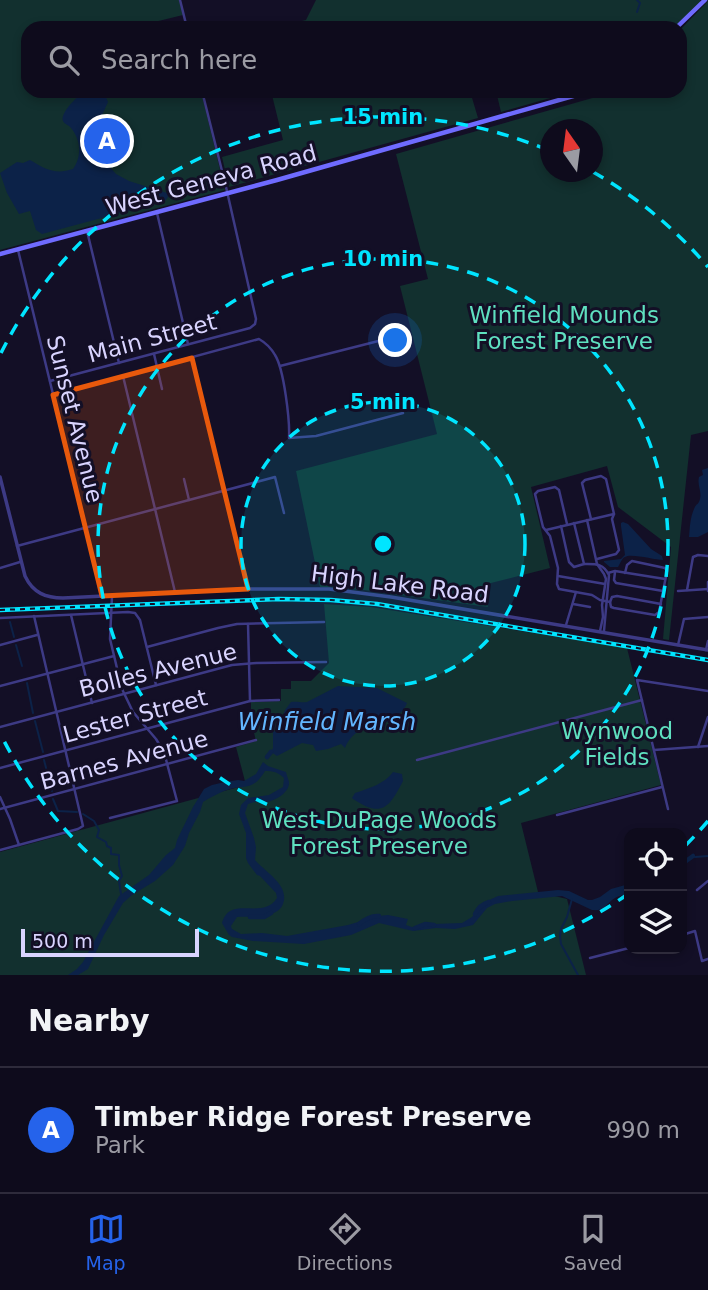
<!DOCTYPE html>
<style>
body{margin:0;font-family:"DejaVu Sans",sans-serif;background:#171425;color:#f1f3f6}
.controls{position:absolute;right:21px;bottom:21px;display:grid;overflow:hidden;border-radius:14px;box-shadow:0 4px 10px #0003}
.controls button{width:63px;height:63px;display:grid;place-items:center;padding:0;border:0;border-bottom:2px solid #2e2b3b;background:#0e0b1c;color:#f1f3f6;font:35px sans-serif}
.compass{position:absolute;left:540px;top:119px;width:63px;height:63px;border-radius:50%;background:#0e0b1c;box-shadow:0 4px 10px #0003;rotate:346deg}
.scale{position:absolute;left:21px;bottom:18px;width:178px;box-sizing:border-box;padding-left:7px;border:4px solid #d9d4ff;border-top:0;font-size:19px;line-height:24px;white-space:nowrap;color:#d9d4ff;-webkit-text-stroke:5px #130f26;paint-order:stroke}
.you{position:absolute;left:396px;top:341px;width:24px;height:24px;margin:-18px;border:5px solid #fff;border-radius:50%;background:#1a73e8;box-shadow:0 0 0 10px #1a73e833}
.badge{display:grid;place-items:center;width:46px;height:46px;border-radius:50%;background:#2563eb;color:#fff;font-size:23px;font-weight:700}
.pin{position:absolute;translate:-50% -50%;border:4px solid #fff;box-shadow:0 2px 7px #0006}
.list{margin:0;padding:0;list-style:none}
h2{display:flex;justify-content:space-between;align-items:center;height:91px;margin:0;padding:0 28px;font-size:30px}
h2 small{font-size:23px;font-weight:400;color:#9b9ba3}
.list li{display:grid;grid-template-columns:46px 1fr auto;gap:21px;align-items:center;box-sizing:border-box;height:126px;padding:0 28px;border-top:2px solid #2e2b3b}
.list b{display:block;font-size:26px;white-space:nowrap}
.list p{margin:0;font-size:23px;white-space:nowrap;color:#9b9ba3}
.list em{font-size:23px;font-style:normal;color:#9b9ba3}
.icon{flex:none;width:38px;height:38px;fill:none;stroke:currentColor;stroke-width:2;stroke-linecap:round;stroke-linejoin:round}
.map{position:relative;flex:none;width:708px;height:975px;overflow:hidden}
.search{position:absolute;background:#0e0b1c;box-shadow:0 4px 10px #0003;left:21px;right:21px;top:21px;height:77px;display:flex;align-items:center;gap:18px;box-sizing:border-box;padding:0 24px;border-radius:21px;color:#9b9ba3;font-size:26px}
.sheet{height:217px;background:#0e0b1c}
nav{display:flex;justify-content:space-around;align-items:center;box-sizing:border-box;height:98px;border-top:2px solid #2e2b3b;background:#0e0b1c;font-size:19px;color:#9b9ba3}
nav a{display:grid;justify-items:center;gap:4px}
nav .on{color:#2563eb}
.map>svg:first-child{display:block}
.green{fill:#12302f;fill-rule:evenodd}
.water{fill:#0c2248}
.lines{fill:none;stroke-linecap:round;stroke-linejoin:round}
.stream{stroke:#0c2248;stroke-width:2}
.river{stroke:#0c2248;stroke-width:4.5}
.minor{stroke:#3d3a85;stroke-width:2.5}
.tertiary{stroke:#3d3a85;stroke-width:3.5}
.secondary{stroke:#6f6bff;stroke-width:4.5}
.rail-casing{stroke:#00e5ff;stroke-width:4.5}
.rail{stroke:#130f26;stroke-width:2;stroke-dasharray:5;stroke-linecap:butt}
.marked{fill:#e8590c;fill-opacity:0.2;stroke:#e8590c;stroke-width:5;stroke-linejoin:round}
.ring{fill:none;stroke:#00e5ff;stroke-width:3.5;stroke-dasharray:12 9}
.labels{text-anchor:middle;stroke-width:6;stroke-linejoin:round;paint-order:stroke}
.street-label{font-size:23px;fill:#d9d4ff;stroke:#130f26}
.park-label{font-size:23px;fill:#5fe0c0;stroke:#130f26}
.water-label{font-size:24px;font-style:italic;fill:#62b6ff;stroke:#130f26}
.centre{fill:#00e5ff;stroke:#130f26;stroke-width:3.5}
.ring-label{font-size:21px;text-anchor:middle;font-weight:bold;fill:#00e5ff;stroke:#130f26;stroke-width:6;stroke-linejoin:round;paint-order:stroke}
</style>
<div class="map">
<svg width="708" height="975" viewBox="0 0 708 975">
<rect width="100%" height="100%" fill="#130f26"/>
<g class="green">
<polygon points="0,0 179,0 183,15 130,28 28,28 28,91 201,91 225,190 0,250"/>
<polygon points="316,0 700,0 700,4 673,28 274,28 306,20"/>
<path d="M708,1V431L691,435L669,640L663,639L671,547L618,507L607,466L531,487L550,568L483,585L488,607L364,590L320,587L296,471L437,434L400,286L428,279L396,154L596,97L606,91H680V30ZM550,130H592V172H550Z"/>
<polygon points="271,91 470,91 478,118 229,187 222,157 283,140"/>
<polygon points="496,91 575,91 501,112"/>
<polygon points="324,604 371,607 627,648 661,785 521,823 538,892 567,899 586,975 0,975 0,852 246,785 236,747 256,741 251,720 251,702 281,701 281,689 291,689 291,681 311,681 329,663"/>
</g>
<g class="water">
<path d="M97,91L105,95L108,102L98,124V133L108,165L116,174L129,181L167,193L168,197L165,201L42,234L36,230L30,211L19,214L7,193L0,173L17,162L23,163L30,160C45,169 55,175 73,169C82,157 81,140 71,128C69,125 64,124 63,121C60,114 75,98 81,95C86,92 92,91 97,91Z"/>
<path d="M708,468V532L698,537H689C690,527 690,518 694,509C697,502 698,506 700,499C702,492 697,485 699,477L703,475L702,470Z"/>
<path d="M623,522L628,524L651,549L662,556L663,560C655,560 631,553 625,557C622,558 620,564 618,567H610L604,562V561L621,559L625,555L621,526V523Z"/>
<path d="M338,686L377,688L407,703C403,713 396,717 387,722L381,720L372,719C363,729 349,735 345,748L341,744L328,749L316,751L313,745L302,743L277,756L271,752L273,748V732L277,730L285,710L291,702C297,701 301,703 307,702Z"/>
<path d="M263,762L268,766L286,772C286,773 289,781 289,782C290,793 273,802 265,802C257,802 255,801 248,804L245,813L254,838L256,847L255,860C265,872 290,885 283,904C280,912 272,914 264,916C255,918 246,916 237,917L231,926L232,929L241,934L262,933L287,936L348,925L378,916L388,915L408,919L406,925L412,927L433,924L462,923L472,917L485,902L498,896L558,890L569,891L588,900H592L600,897L611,889L629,884V894C623,895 617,896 612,900C604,907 604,911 592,910L562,896L512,901L495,904L487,908L473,925L455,929L436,928L413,931L379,923L351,935L304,944L253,941L232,937L229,935L222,923C230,894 263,921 277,898L276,893L260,876L257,875L248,863L246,858V833L239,814L241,805L248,798L269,795L283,787L284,778C278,772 273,771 265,771C252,793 244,783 224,791C217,794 209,798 203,802L200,812L189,833L185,846L173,865L155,881L132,895L123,903L104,935L88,969L78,975H68L77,969L83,962L119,896L149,875L166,855L175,848L177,840L193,807L204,789L212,785L225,782L238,780L244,781L256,774Z"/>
<path d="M393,772L402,774L403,781C389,808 382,818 353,799L352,798L355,793C370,788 384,784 393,772Z"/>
</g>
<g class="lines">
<g class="stream">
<polyline points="637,12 640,3 637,0"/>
<polyline points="10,622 14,637"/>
<polyline points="16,645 22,666"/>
<polyline points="27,683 33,713"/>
<polyline points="35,721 43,752"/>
<polyline points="44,760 52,791"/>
<polyline points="53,799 58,811 77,812"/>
<polyline points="83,814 94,821 99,830 97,837 106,842 107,846 111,848 111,854 119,855 119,865 122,876 119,881 121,894"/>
<polyline points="695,857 708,856"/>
<polyline points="572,899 567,917 561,929 560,936 561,944 578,975"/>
</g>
<g class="river">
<polyline points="267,757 271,752"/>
<polyline points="682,864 693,856"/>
<path d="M475,914C478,908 482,904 489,902"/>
<polyline points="250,917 264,917 271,913"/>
<path d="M359,924C365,919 371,915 379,916"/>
<polyline points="415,928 425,924 434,925"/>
</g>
<g class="minor">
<polyline points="180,0 187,28"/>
<polyline points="157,213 188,344"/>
<polyline points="87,231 119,363"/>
<polyline points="18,250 102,596"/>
<polyline points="154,354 162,389"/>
<polyline points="192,358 248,589"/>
<polyline points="280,366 406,334"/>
<polyline points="123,376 175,592"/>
<polyline points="50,381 250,328 255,324 256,319 226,187 202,91"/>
<path d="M53,395L259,339C266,343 271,348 275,355C284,369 290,421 289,438L316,436L403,413"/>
<polyline points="184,479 189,500"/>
<polyline points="591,519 582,483 585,480 601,476 606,479 614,514 612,519 619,550 616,554 597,559"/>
<polyline points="587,520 597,564 604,574 606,579 602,605 603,617 600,631"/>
<polyline points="567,524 559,490 555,487 538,491 535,494 543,527 550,536 558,568 557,584 559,589 592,595 600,600 610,602"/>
<polyline points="561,526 569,562 574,567 584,564 574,523"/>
<polyline points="546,530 614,514"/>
<polyline points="17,546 275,477 284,513"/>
<path d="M584,564C596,564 603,563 609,575L604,631"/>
<polyline points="0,568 20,562"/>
<polyline points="615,572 614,580 616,583 663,591"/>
<polyline points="608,573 615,571 665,579"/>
<polyline points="558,576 605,584"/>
<polyline points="708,582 708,591"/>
<polyline points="687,590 693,557 698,555 708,556"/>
<polyline points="678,591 708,589"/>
<polyline points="610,602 611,607 614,608 655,615 659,612 667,571 665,568 632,561 627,565 625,573"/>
<polyline points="610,602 612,597 617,596 661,604"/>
<polyline points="573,604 590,607"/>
<polyline points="71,615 92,703"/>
<polyline points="0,618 128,612 135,613 140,620 156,685"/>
<polyline points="248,624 250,701"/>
<polyline points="566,625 576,592"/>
<polyline points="0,645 37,635"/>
<polyline points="678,645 684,619 708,617"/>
<polyline points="147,647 218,628 237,624 324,622"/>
<polyline points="706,650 708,641"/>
<polyline points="0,686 114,656"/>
<polyline points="0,727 232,665 256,663 326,662"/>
<polyline points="698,747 708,717"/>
<polyline points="654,750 708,746"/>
<polyline points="417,760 642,700"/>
<polyline points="0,768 250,701 279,700"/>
<polyline points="0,797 10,819 19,845"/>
<polyline points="0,809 256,740"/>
<polyline points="668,809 637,680 708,691"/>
<polyline points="557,815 662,787"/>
<polyline points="110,818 177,801 164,752 156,739 133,712 122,689 110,639 112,596"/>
<polyline points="0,850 78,829 83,826 34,616"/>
<polyline points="697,890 708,881"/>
<polyline points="682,935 695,931 702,961 708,959"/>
<polyline points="590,958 629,948"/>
</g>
<path class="tertiary" d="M0,477L25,576C33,593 46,598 63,598L248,589H329L391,597L708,650"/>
<g class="secondary">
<polyline points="676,28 705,0"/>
<polyline points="0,254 277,180 591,91"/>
</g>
<defs>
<polyline id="rail" points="0,610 279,599 331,600 377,604 708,660"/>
</defs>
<use href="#rail" class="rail-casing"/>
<use href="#rail" class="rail"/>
</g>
<path class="marked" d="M192,358L248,589L102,596L53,395Z"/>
<circle cx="383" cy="544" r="142" fill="#00e5ff" fill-opacity=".12"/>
<g class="ring">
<circle cx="383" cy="544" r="142"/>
<circle cx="383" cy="544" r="285"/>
<path d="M708 821A427 427 0 0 1 682 849M628 894A427 427 0 0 1 1 735M1 353A427 427 0 0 1 550 151M593 172A427 427 0 0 1 708 267"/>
</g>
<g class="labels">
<g class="street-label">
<text transform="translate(211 180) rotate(-15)" y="8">West Geneva Road</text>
<text transform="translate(152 338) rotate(-15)" y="8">Main Street</text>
<text transform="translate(75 419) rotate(76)" y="8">Sunset Avenue</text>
<text transform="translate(400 584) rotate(7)" y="8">High Lake Road</text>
<text transform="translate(158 670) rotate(-14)" y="8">Bolles Avenue</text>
<text transform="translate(135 716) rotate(-15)" y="8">Lester Street</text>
<text transform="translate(124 760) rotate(-15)" y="8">Barnes Avenue</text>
</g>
<g class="park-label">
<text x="564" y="323">Winfield Mounds<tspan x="564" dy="26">Forest Preserve</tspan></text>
<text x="617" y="739">Wynwood<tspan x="617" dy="26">Fields</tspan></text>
<text x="379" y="828">West DuPage Woods<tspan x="379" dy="26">Forest Preserve</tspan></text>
</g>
<g class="water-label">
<text x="327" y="730">Winfield Marsh</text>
</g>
</g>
<circle cx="383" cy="544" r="10" class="centre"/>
<g class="ring-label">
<text x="383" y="124">15 min</text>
<text x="383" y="266">10 min</text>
<text x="383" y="409">5 min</text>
</g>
</svg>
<div class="controls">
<button><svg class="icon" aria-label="locate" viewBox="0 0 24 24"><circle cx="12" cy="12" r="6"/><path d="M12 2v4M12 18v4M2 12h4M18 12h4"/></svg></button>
<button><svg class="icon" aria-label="layers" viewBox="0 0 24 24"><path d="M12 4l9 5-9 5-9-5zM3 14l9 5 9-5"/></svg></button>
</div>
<svg class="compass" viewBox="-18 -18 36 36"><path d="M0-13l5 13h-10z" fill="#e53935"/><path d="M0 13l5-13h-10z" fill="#9b9ba3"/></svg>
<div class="scale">500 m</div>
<div class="you"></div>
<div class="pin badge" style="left:107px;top:141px">A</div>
<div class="search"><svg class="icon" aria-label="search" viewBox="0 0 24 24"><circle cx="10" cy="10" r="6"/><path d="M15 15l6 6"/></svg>Search here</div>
</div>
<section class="sheet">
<h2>Nearby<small></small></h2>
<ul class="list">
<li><span class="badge">A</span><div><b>Timber Ridge Forest Preserve</b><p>Park</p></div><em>990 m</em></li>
</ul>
</section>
<nav>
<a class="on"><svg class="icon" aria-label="map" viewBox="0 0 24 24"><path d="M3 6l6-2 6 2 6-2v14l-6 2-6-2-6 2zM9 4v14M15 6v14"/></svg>Map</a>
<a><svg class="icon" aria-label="directions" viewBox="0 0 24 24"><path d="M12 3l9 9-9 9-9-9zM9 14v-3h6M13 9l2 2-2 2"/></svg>Directions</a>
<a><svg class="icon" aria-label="saved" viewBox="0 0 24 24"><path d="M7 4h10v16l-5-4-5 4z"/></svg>Saved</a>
</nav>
